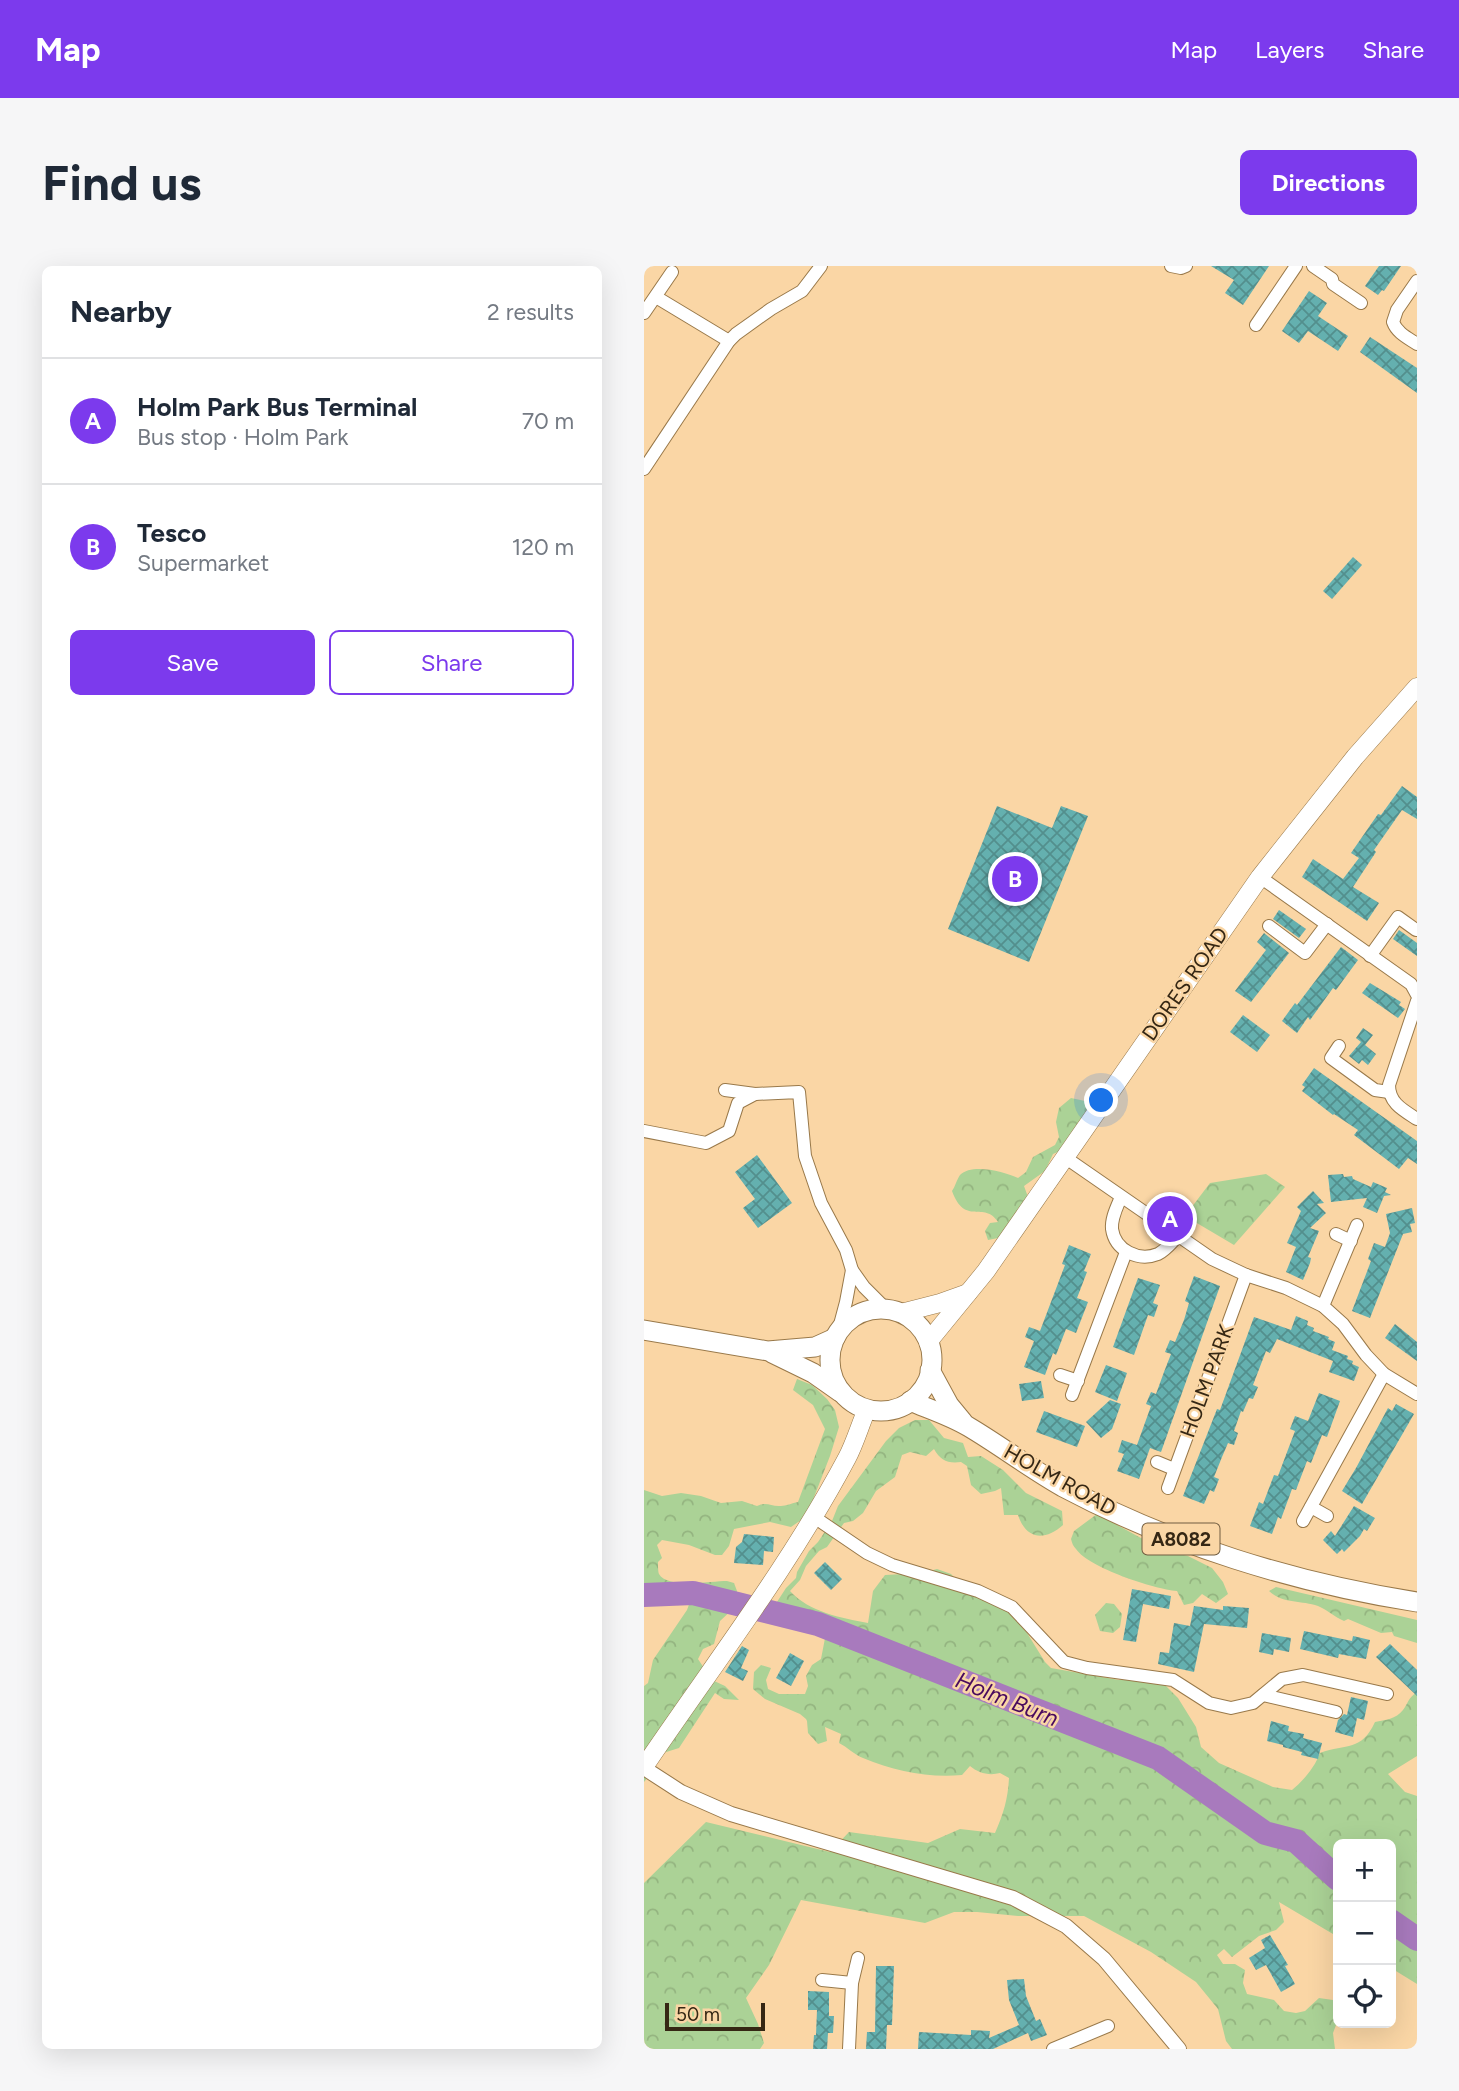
<!DOCTYPE html>
<meta charset="utf-8">
<style>
body{margin:0;font-family:Figtree,sans-serif;background:#f6f6f7;color:#1f2937}
.controls{position:absolute;right:21px;bottom:21px;display:grid;overflow:hidden;border-radius:10px;box-shadow:0 7px 28px #0002}
.controls button{width:63px;height:63px;display:grid;place-items:center;padding:0;border:0;border-bottom:2px solid #e0e1e3;background:#fff;color:#1f2937;font:35px sans-serif}
.scale{position:absolute;left:21px;bottom:18px;width:100px;box-sizing:border-box;padding-left:7px;border:4px solid #352714;border-top:0;font-size:19px;line-height:24px;white-space:nowrap;color:#352714;-webkit-text-stroke:5px #fad6a5;paint-order:stroke}
.you{position:absolute;left:458px;top:835px;width:24px;height:24px;margin:-18px;border:5px solid #fff;border-radius:50%;background:#1a73e8;box-shadow:0 0 0 10px #1a73e833}
.badge{display:grid;place-items:center;width:46px;height:46px;border-radius:50%;background:#7c3aed;color:#fff;font-size:23px;font-weight:700}
.pin{position:absolute;translate:-50% -50%;border:4px solid #fff;box-shadow:0 2px 7px #0006}
.list{margin:0;padding:0;list-style:none}
h2{display:flex;justify-content:space-between;align-items:center;height:91px;margin:0;padding:0 28px;font-size:30px}
h2 small{font-size:23px;font-weight:400;color:#747a83}
.list li{display:grid;grid-template-columns:46px 1fr auto;gap:21px;align-items:center;box-sizing:border-box;height:126px;padding:0 28px;border-top:2px solid #e0e1e3}
.list b{display:block;font-size:26px;white-space:nowrap}
.list p{margin:0;font-size:23px;white-space:nowrap;color:#747a83}
.list em{font-size:23px;font-style:normal;color:#747a83}
.actions{display:flex;gap:14px;padding:21px 28px}
.actions a{flex:1;padding:16px 0;border:2px solid #7c3aed;border-radius:10px;text-align:center;font-size:24px;color:#7c3aed}
.actions .main{background:#7c3aed;color:#fff}
.icon{flex:none;width:38px;height:38px;fill:none;stroke:currentColor;stroke-width:2;stroke-linecap:round;stroke-linejoin:round}
.map{position:relative;flex:none;width:773px;height:1783px;overflow:hidden;border-radius:10px}
header{display:flex;align-items:center;gap:42px;box-sizing:border-box;height:98px;padding:0 35px;background:#7c3aed;color:#fff}
header strong{font-size:33px}
nav{display:flex;gap:38px;margin-inline-start:auto;font-size:24px}
.intro{display:flex;align-items:center;justify-content:space-between;box-sizing:border-box;height:168px;padding:0 42px}
h1{margin:0;font-size:49px}
.button{padding:18px 32px;border-radius:10px;background:#7c3aed;color:#fff;font-size:24px;font-weight:700}
main{display:flex;gap:42px;padding:0 42px}
aside{flex:1;background:#fff;border-radius:10px;box-shadow:0 7px 28px #0002}
.map>svg:first-child{display:block}
.forest{fill:url(#forest-crowns)}
.lines{fill:none;stroke-linecap:round;stroke-linejoin:round}
.river{stroke:#a87abd;stroke-width:24}
.building{fill:url(#building-cross-hatch)}
.minor-casing{stroke:#99794a;stroke-width:14}
.tertiary-casing{stroke:#99794a;stroke-width:16}
.secondary-casing{stroke:#99794a;stroke-width:19}
.primary-casing{stroke:#99794a;stroke-width:21}
.minor{stroke:#fff;stroke-width:12}
.tertiary{stroke:#fff;stroke-width:14}
.secondary{stroke:#fff;stroke-width:18}
.primary{stroke:#fff;stroke-width:19}
.labels{text-anchor:middle;stroke-width:5;stroke-linejoin:round;paint-order:stroke}
.shield{fill:#fad6a5;stroke:#705c40;stroke-width:2}
.shield-label{font-size:19px;font-weight:bold;fill:#352714}
.street-label{font-size:21px;fill:#352714;stroke:#fad6a5}
.water-label{font-size:23px;font-style:italic;fill:#490a5e;stroke:#fad6a5}
</style>
<header>
<strong>Map</strong>
<nav><a>Map</a><a>Layers</a><a>Share</a></nav>
</header>
<div class="intro"><h1>Find us</h1><a class="button">Directions</a></div>
<main>
<aside>
<h2>Nearby<small>2 results</small></h2>
<ul class="list">
<li><span class="badge">A</span><div><b>Holm Park Bus Terminal</b><p>Bus stop · Holm Park</p></div><em>70 m</em></li>
<li><span class="badge">B</span><div><b>Tesco</b><p>Supermarket</p></div><em>120 m</em></li>
</ul>
<div class="actions"><a class="main">Save</a><a>Share</a></div>
</aside>
<div class="map">
<svg width="773" height="1783" viewBox="0 0 773 1783">
<defs>
<pattern id="forest-crowns" width="20" height="18" patternUnits="userSpaceOnUse" patternTransform="scale(1.75)"><rect width="20" height="18" fill="#abd296"/><path d="M2 6a3 3 0 1 1 6 0M12 15a3 3 0 1 1 6 0" fill="none" stroke="#94b480"/></pattern>
<pattern id="building-cross-hatch" width="8" height="8" patternUnits="userSpaceOnUse" patternTransform="scale(1.75)"><rect width="8" height="8" fill="#64b0af"/><path d="M0 0l8 8M0 8l8-8" fill="none" stroke="#538f8d"/></pattern>
</defs>
<rect width="100%" height="100%" fill="#fad6a5"/>
<g class="forest">
<path d="M427,832L441,835L447,852L416,885L409,888L401,905L380,920L384,931L354,972L344,974L341,965L346,957L354,956C340,934 321,961 308,925C311,921 313,913 316,909C328,897 361,906 374,912L382,906L389,891L411,879L415,871L412,856L415,842Z"/>
<polygon points="622,908 641,921 590,979 541,950 566,917"/>
<path d="M153,1113L168,1119L183,1133L191,1144L195,1161L186,1190L165,1244L160,1252L147,1261L126,1256L90,1263L85,1280L78,1289H71L45,1279L18,1274L13,1279L18,1292L14,1296C14,1299 14,1306 15,1308C23,1323 67,1315 83,1315L90,1317L93,1325L91,1341L76,1355L70,1378L59,1383L54,1393L68,1414L81,1420L95,1434L80,1433L71,1427L35,1482L16,1488L9,1505L0,1516V1420L4,1417L9,1394L43,1344L47,1333L0,1327V1224L18,1230L37,1227L57,1230L77,1237L98,1235L113,1240C123,1235 127,1241 137,1240C142,1240 148,1237 154,1236L181,1163L169,1139L149,1124Z"/>
<path d="M271,1154H285L300,1172L319,1177L324,1191L337,1190L359,1204L382,1227L418,1245L419,1259C400,1276 382,1273 374,1249H360L357,1222L351,1225L337,1228L327,1219L323,1200L317,1196C304,1198 296,1194 290,1183L282,1190L266,1186L258,1189L251,1211L232,1225L219,1247L209,1255L200,1257L183,1281L175,1285L162,1300L156,1314L146,1325C165,1346 197,1352 224,1357L229,1325L241,1309L278,1307L293,1303L307,1308L319,1321L357,1338L380,1362L401,1396L407,1402L475,1414L491,1409L507,1412L522,1420L534,1432L552,1461L557,1481L575,1497L629,1521L648,1524C659,1515 671,1501 676,1487C703,1477 717,1486 731,1456C741,1454 752,1453 759,1444C765,1436 763,1433 773,1426V1490L744,1508L761,1526L773,1530V1718L747,1702V1578H694V1671L635,1636L640,1656L632,1664L615,1670L588,1691L580,1683L573,1689L579,1698H591L601,1704L599,1717L603,1728L630,1734L640,1745L652,1747L661,1745L675,1732L689,1734L694,1746V1754L689,1767L691,1783H588L582,1775L574,1743L552,1716L507,1686L440,1650H374L333,1646H310L281,1657L157,1634L125,1699L102,1732L114,1758L120,1777L116,1783H0V1617L62,1556L186,1586L205,1566L284,1577L316,1563L351,1567C359,1549 364,1533 365,1512L356,1507C345,1510 334,1507 326,1500L318,1509C283,1512 251,1505 219,1492C211,1489 203,1481 195,1477L197,1468L181,1461L183,1475L174,1478L164,1467L163,1455L162,1453L156,1448L121,1433L109,1423L110,1406L117,1399L127,1402L122,1414L124,1423L135,1428H161L164,1420L162,1410L168,1399L177,1393L182,1367L175,1364L157,1365L146,1361L138,1356L122,1353L142,1322L152,1312L153,1306L165,1285L174,1276L188,1255L194,1240L242,1175L255,1162Z"/>
<path d="M453,1248L519,1284L544,1290L568,1302L579,1316L584,1328L572,1337L558,1328L549,1337L540,1339L533,1325C510,1323 445,1302 432,1283C429,1280 428,1277 427,1273L430,1265Z"/>
<path d="M632,1321L773,1354V1377L750,1370L748,1366L737,1367L704,1353L700,1355C690,1351 684,1344 674,1340C658,1334 639,1338 625,1325Z"/>
<polygon points="462,1337 470,1338 478,1348 476,1361 469,1367 456,1365 451,1349"/>
</g>
<g class="lines">
<g class="river">
<polyline points="0,1329 49,1327 174,1358 514,1492 621,1567 652,1575 694,1613"/>
<polyline points="747,1655 773,1673"/>
</g>
</g>
<g class="building">
<polygon points="567,0 625,0 599,39 581,27 590,14"/>
<polygon points="735,0 757,0 740,25 738,24 734,29 721,20"/>
<polygon points="665,25 683,37 674,50 704,70 694,85 664,65 655,77 638,65"/>
<polygon points="726,71 773,102 773,127 716,86"/>
<polygon points="709,291 718,299 688,333 679,325"/>
<polygon points="758,520 773,531 773,553 758,544 730,584 732,586 709,621 735,637 723,655 658,611 669,593 699,613 715,592 707,587 734,548 737,549"/>
<polygon points="353,540 408,562 417,540 444,550 385,696 304,663"/>
<polygon points="635,644 662,663 655,672 629,653"/>
<polygon points="755,664 773,677 773,690 749,673"/>
<polygon points="620,667 645,687 607,736 591,725 622,684 613,676"/>
<polygon points="697,681 714,694 692,724 689,722 666,754 664,751 653,767 638,755 651,737 653,739"/>
<polygon points="726,717 757,736 755,739 761,743 754,752 718,727"/>
<polygon points="599,749 626,769 613,786 586,766"/>
<polygon points="719,762 729,769 721,779 732,788 724,799 718,794 715,798 705,790 717,776 712,772"/>
<polygon points="670,802 773,875 773,898 764,892 755,903 710,869 714,864 690,848 689,849 658,825 661,821 658,819"/>
<polygon points="113,889 148,937 114,962 99,942 111,933 91,906"/>
<polygon points="699,908 700,911 708,910 709,913 727,921 729,916 743,922 741,926 747,929 740,930 733,947 719,941 723,932 687,936 684,909"/>
<polygon points="669,925 680,937 673,938 682,947 666,962 675,965 664,991 667,992 666,997 659,1014 642,1006 652,981 643,977 657,945 653,941"/>
<polygon points="768,942 771,957 766,958 768,966 759,968 726,1052 708,1045 727,995 724,993 730,977 741,981 746,967 742,948"/>
<polygon points="425,979 447,988 440,1005 443,1006 433,1032 444,1036 432,1067 422,1063 412,1089 409,1087 401,1109 380,1101 390,1075 381,1071 385,1061 396,1065 421,999 418,998"/>
<polygon points="550,1010 576,1020 517,1186 506,1182 495,1213 473,1205 480,1188 474,1186 478,1174 493,1179 507,1140 502,1138 507,1126 512,1128 520,1106 527,1088 521,1086 526,1074 531,1076 540,1054 545,1037 541,1035"/>
<polygon points="494,1012 516,1019 509,1037 514,1039 510,1051 504,1049 490,1089 469,1081"/>
<polygon points="652,1050 664,1055 663,1059 670,1062 669,1065 685,1071 684,1073 691,1076 688,1084 704,1090 703,1093 709,1095 708,1098 715,1101 710,1115 685,1106 689,1095 633,1073 626,1087 622,1085 609,1119 614,1121 609,1133 605,1132 599,1146 597,1145 590,1165 594,1167 590,1179 584,1177 578,1191 570,1211 575,1213 570,1226 566,1224 560,1238 539,1230 573,1143 576,1144 610,1051 647,1064"/>
<polygon points="751,1058 773,1076 773,1095 741,1072"/>
<polygon points="462,1099 483,1107 473,1135 451,1126"/>
<polygon points="397,1115 400,1132 378,1135 375,1118"/>
<polygon points="675,1127 696,1135 683,1171 678,1169 667,1197 663,1195 652,1224 648,1223 637,1253 634,1251 628,1268 606,1260 615,1236 619,1238 630,1209 634,1210 651,1165 646,1163 651,1150 664,1155"/>
<polygon points="466,1134 477,1138 468,1163 457,1172 442,1156"/>
<polygon points="752,1138 770,1148 718,1238 698,1225 712,1202 744,1142 748,1145"/>
<polygon points="400,1145 441,1160 433,1181 392,1166"/>
<polygon points="710,1240 731,1252 723,1265 720,1263 716,1270 700,1286 698,1283 693,1288 679,1274 687,1265 691,1270"/>
<polygon points="100,1268 130,1271 129,1286 120,1285 119,1299 90,1297 92,1281 98,1276"/>
<polygon points="181,1296 198,1313 187,1324 170,1307"/>
<polygon points="488,1323 527,1330 525,1343 499,1338 492,1376 479,1374"/>
<polygon points="550,1340 579,1344 579,1340 605,1342 603,1362 560,1358 550,1406 514,1398 516,1386 525,1387 530,1357 546,1360"/>
<polygon points="660,1365 708,1375 709,1370 726,1374 722,1393 695,1388 694,1392 656,1383"/>
<polygon points="618,1367 647,1372 645,1386 630,1383 629,1389 615,1386"/>
<polygon points="746,1378 773,1404 773,1430 732,1391"/>
<polygon points="98,1380 105,1384 97,1402 104,1405 99,1415 81,1406"/>
<polygon points="146,1387 160,1395 147,1420 132,1412"/>
<polygon points="707,1431 724,1435 720,1454 713,1452 709,1471 691,1466 694,1454 700,1448 703,1449"/>
<polygon points="627,1455 645,1460 644,1465 660,1468 659,1472 678,1477 674,1493 657,1489 658,1486 639,1481 639,1479 623,1475"/>
<polygon points="626,1669 644,1699 641,1700 651,1718 637,1726 622,1699 612,1704 605,1692 621,1682 617,1674"/>
<polygon points="232,1700 250,1700 248,1759 243,1759 242,1783 222,1783 223,1766 231,1766"/>
<polygon points="380,1713 382,1730 392,1755 396,1753 403,1769 387,1775 384,1767 349,1783 274,1783 275,1766 327,1769 327,1764 346,1765 345,1772 375,1759 365,1734 363,1714"/>
<polygon points="164,1725 185,1726 185,1750 190,1750 189,1767 184,1767 183,1783 169,1783 170,1769 172,1769 173,1744 164,1744"/>
</g>
<g class="lines">
<defs>
<g id="minor">
<polyline points="527,0 537,2 542,0"/>
<polyline points="669,0 688,13 689,18 717,37"/>
<path d="M773,15L753,44L749,56C753,67 764,72 773,78"/>
<polyline points="12,31 85,75"/>
<polyline points="0,47 28,6"/>
<polyline points="612,59 652,0"/>
<polyline points="0,203 85,75 92,68 127,43 158,25 177,0"/>
<polyline points="616,611 767,718 773,729"/>
<polyline points="625,660 661,687 683,658"/>
<polyline points="726,690 754,651 772,664"/>
<path d="M773,735L745,819C745,837 759,844 773,853"/>
<polyline points="695,780 687,792 731,824 745,826"/>
<polyline points="81,824 111,828 155,826 161,890 177,937 202,984 208,1004 220,1021 242,1043"/>
<polyline points="0,865 62,877 85,865 94,837 111,828"/>
<polyline points="422,892 568,993 602,1009 642,1022 679,1040 699,1058 722,1089 740,1108 773,1128"/>
<path d="M477,931C473,941 467,952 468,963C471,984 494,996 514,988C522,984 528,976 534,970"/>
<polyline points="692,968 707,975"/>
<polyline points="679,1040 713,959"/>
<polyline points="194,1066 202,1036 208,1004"/>
<polyline points="416,1109 434,1115"/>
<polyline points="428,1129 482,986"/>
<polyline points="513,1196 530,1203"/>
<polyline points="524,1222 602,1009"/>
<polyline points="667,1241 683,1250"/>
<polyline points="170,1251 223,1287 248,1299 334,1325 368,1341 420,1396 443,1402 529,1414 565,1437 587,1442 609,1437 638,1413 659,1409 743,1428"/>
<polyline points="659,1255 740,1108"/>
<polyline points="619,1429 692,1446"/>
<polyline points="178,1714 208,1717"/>
<polyline points="205,1783 208,1717 214,1692"/>
<polyline points="409,1783 464,1760"/>
</g>
<polyline id="tertiary" points="0,1502 37,1526 87,1548 369,1632 422,1660 460,1693 535,1783"/>
<g id="secondary">
<polyline points="257,1047 296,1037 324,1027"/>
<polyline points="284,1076 342,1005 616,611 711,491 773,421"/>
<path d="M0,1501C69,1399 145,1301 203,1192C211,1177 216,1159 223,1143"/>
</g>
<g id="primary">
<circle cx="237" cy="1094" r="51"/>
<polyline points="0,1064 124,1085 171,1081 191,1072"/>
<polyline points="128,1087 169,1107 196,1126"/>
<polyline points="286,1104 305,1139 319,1156"/>
<path d="M266,1135C285,1143 307,1150 325,1161C357,1180 387,1203 419,1221C528,1279 651,1317 773,1336"/>
</g>
</defs>
<use href="#minor" class="minor-casing"/>
<use href="#tertiary" class="tertiary-casing"/>
<use href="#secondary" class="secondary-casing"/>
<use href="#primary" class="primary-casing"/>
<use href="#minor" class="minor"/>
<use href="#tertiary" class="tertiary"/>
<use href="#secondary" class="secondary"/>
<use href="#primary" class="primary"/>
</g>
<g class="labels">
<rect class="shield" x="498.5" y="1257.5" width="77" height="31" rx="5"/>
<g class="shield-label">
<text x="537" y="1280">A8082</text>
</g>
<g class="street-label">
<text transform="translate(541 718) rotate(-55)" y="7">DORES ROAD</text>
<text transform="translate(563 1115) rotate(-70)" y="7">HOLM PARK</text>
<text transform="translate(416 1214) rotate(29)" y="7">HOLM ROAD</text>
</g>
<g class="water-label">
<text transform="translate(363 1433) rotate(22)" y="8">Holm Burn</text>
</g>
</g>
</svg>
<div class="controls">
<button>+</button>
<button>−</button>
<button><svg class="icon" aria-label="locate" viewBox="0 0 24 24"><circle cx="12" cy="12" r="6"/><path d="M12 2v4M12 18v4M2 12h4M18 12h4"/></svg></button>
</div>
<div class="scale">50 m</div>
<div class="you"></div>
<div class="pin badge" style="left:526px;top:953px">A</div>
<div class="pin badge" style="left:371px;top:613px">B</div>
</div>
</main>
